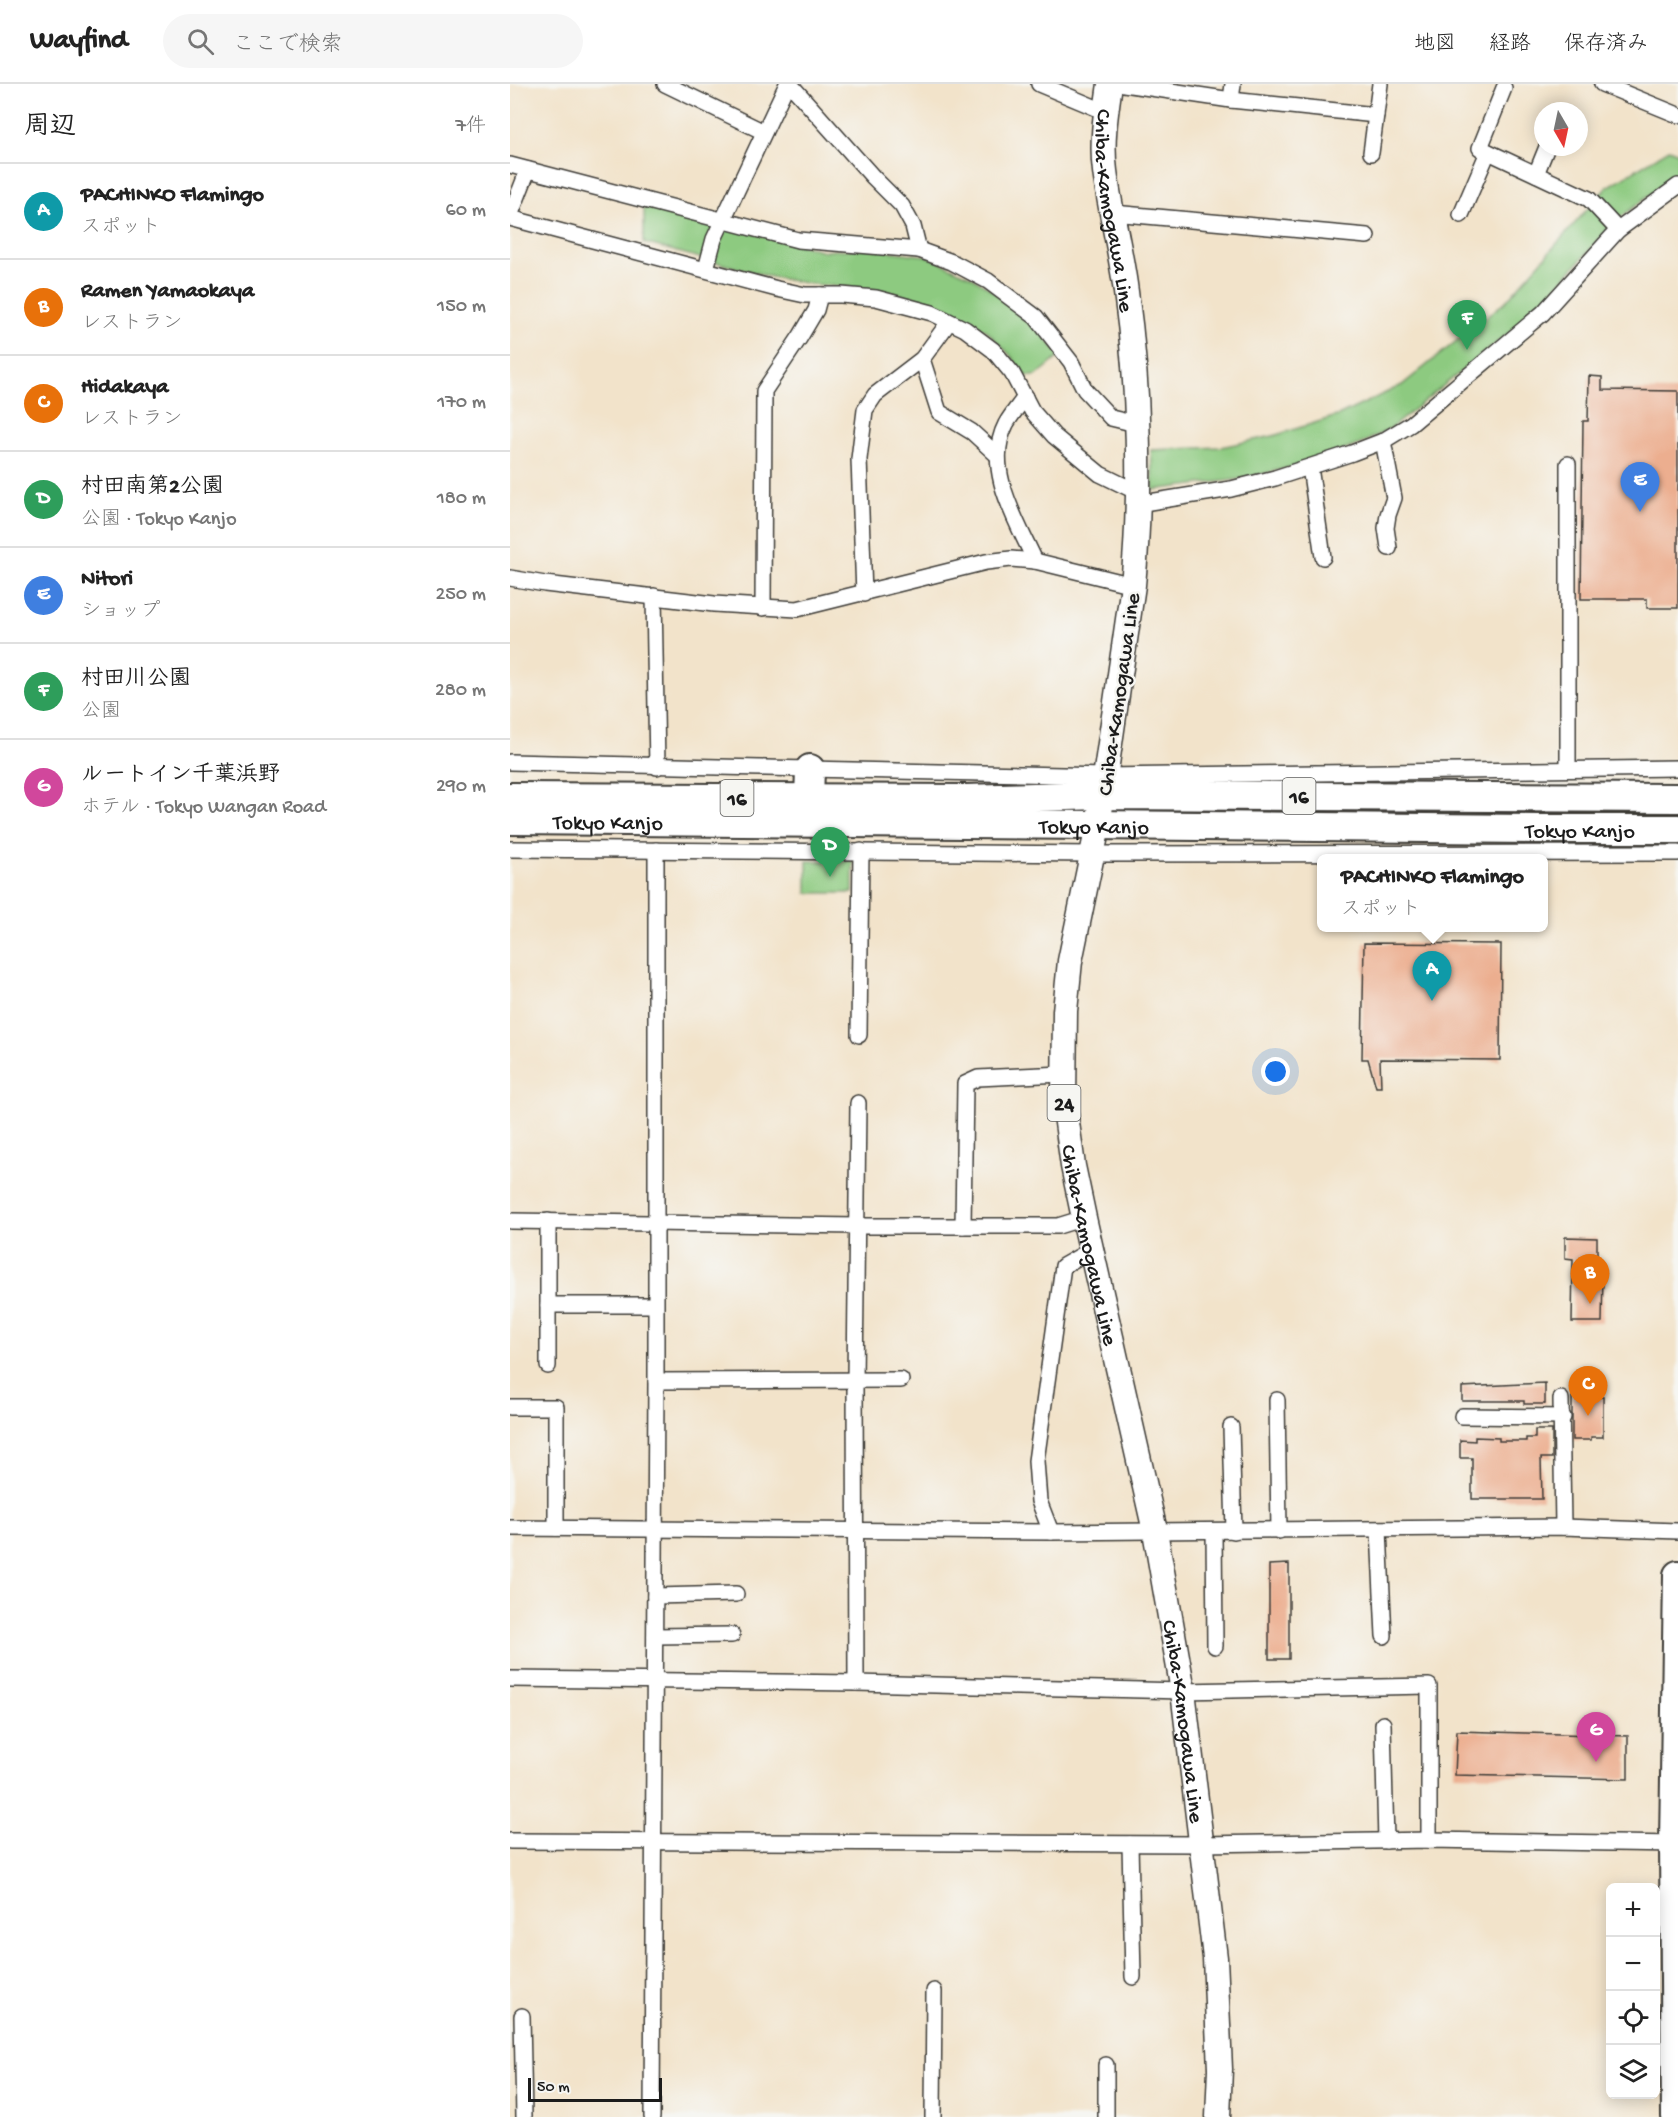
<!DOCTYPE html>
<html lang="ja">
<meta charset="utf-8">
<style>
body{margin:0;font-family:"Gochi Hand","Klee One",sans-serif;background:#f6f6f6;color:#222}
.controls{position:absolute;right:18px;bottom:18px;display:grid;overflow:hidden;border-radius:9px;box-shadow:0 3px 15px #0003}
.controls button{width:54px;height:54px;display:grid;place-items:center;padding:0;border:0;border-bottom:2px solid #e0e0e0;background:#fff;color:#222;font:30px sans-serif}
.compass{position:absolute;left:1024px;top:18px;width:54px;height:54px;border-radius:50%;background:#fff;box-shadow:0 3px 15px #0003;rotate:171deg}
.scale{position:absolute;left:18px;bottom:15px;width:134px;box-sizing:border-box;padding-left:6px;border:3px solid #1c1c1c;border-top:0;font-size:16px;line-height:21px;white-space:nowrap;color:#1c1c1c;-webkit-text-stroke:4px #f6f6f2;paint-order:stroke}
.you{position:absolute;left:766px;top:988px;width:21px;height:21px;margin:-15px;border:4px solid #fff;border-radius:50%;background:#1a73e8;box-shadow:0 0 0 9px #1a73e833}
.badge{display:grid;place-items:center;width:39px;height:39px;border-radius:50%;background:#7c3aed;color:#fff;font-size:20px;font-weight:700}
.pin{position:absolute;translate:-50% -50px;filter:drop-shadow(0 2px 3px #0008)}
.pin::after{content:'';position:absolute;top:32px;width:21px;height:18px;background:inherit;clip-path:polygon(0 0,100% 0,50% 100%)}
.popup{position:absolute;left:807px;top:770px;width:231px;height:78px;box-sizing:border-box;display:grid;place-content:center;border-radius:9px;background:#fff;filter:drop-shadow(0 2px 4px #0005);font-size:20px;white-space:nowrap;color:#767676}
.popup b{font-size:22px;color:#222}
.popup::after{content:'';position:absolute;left:50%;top:100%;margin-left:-12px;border:12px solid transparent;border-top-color:#fff}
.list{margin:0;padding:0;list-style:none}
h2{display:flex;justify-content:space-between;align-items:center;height:78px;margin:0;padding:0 24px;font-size:26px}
h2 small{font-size:20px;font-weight:400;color:#767676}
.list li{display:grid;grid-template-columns:39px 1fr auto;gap:18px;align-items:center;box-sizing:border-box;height:96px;padding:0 24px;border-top:2px solid #e0e0e0}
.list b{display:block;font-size:22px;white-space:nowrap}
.list p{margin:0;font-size:20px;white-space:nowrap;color:#767676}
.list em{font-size:20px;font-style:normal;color:#767676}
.icon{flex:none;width:33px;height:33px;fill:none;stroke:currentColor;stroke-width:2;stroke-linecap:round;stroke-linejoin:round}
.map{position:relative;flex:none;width:1168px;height:2033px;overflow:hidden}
header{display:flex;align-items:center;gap:36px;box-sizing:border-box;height:84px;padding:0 30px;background:#fff;border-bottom:2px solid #e0e0e0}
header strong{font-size:28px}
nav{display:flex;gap:33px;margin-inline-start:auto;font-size:21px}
.search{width:420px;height:54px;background:#f6f6f6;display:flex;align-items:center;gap:15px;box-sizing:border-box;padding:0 21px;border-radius:33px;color:#767676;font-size:22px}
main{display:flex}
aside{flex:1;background:#fff}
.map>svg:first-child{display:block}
.green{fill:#8dca80;stroke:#54734e;stroke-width:1.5}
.building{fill:#ecae8f}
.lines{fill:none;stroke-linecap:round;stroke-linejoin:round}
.street-casing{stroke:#3c3a36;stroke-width:18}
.primary-casing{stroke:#3c3a36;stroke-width:27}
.highway-casing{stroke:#3c3a36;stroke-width:32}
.street{stroke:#fff;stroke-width:15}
.primary{stroke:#fff;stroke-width:24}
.highway{stroke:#fff;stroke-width:28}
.labels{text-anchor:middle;stroke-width:5;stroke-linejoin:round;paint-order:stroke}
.shield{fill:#f6f6f2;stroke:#5d5d5c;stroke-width:1.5}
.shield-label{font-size:21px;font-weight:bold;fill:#1c1c1c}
.street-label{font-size:22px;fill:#1c1c1c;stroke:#f6f6f2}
</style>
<header>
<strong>Wayfind</strong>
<div class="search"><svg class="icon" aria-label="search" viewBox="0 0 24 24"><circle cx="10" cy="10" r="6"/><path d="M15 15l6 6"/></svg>ここで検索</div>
<nav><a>地図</a><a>経路</a><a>保存済み</a></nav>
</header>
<main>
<aside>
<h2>周辺<small>7件</small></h2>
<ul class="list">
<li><span class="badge" style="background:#0f9aa8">A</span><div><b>PACHINKO Flamingo</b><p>スポット</p></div><em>60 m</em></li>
<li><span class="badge" style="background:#e8710a">B</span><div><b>Ramen Yamaokaya</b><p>レストラン</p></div><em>150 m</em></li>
<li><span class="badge" style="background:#e8710a">C</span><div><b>Hidakaya</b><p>レストラン</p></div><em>170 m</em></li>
<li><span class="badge" style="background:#2e9e5b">D</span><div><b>村田南第2公園</b><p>公園 · Tokyo Kanjo</p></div><em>180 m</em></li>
<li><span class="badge" style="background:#3f7fe0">E</span><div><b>Nitori</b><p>ショップ</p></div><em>250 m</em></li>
<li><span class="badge" style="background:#2e9e5b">F</span><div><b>村田川公園</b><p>公園</p></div><em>280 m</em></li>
<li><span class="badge" style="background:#d1479c">G</span><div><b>ルートイン千葉浜野</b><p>ホテル · Tokyo Wangan Road</p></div><em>290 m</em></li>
</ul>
</aside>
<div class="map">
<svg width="1168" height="2033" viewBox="0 0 1168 2033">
<rect width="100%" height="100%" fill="#f6f6f2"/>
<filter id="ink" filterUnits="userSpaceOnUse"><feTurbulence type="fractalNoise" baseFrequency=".0167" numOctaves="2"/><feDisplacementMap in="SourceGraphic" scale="12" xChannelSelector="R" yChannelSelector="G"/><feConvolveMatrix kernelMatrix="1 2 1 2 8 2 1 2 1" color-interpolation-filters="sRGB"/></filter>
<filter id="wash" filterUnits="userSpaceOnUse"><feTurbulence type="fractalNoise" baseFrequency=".008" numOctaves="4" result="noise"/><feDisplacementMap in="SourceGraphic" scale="24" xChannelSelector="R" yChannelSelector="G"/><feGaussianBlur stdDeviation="1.35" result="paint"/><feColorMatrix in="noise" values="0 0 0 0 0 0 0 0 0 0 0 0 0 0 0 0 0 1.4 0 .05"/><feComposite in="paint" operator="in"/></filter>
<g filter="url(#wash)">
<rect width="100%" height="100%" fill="#f2e3ca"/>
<g class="green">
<polygon points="1159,65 1168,69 1168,93 1150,103 1106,137 1021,231 881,344 851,360 794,380 731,395 643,406 641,366 711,363 763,352 830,331 892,301 996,217 1096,104"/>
<polygon points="134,122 315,167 355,164 417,172 464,194 517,231 550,272 526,292 516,292 500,271 476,246 426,219 376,207 301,200 261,193 134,159"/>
<rect x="297" y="777" width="46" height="32"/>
</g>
<g id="blocks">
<g class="building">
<polygon points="1079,292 1092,293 1092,306 1168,307 1168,524 1137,524 1137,515 1071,515 1073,337 1078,337"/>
<polygon points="854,859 991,860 990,976 870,975 871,1003 866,1003 858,975 852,975"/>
<polygon points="1055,1153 1087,1154 1087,1193 1093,1193 1092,1238 1062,1238 1063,1175 1055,1174"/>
<polygon points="1035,1299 1035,1320 1014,1320 1014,1317 952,1317 952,1303"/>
<polygon points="1062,1313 1093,1313 1093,1353 1081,1353 1081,1356 1062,1356"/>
<polygon points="1025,1346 1042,1346 1042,1374 1031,1374 1032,1415 962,1415 962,1374 950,1374 950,1356 965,1357 965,1353 989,1354 989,1357 1016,1357 1016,1354 1025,1354"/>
<polygon points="779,1480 779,1575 759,1575 759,1481"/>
<polygon points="947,1647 1118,1652 1118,1695 945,1691"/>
</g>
</g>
</g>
<g filter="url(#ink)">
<use href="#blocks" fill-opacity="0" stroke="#3c3a36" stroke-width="1.5"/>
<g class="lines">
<defs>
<g id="street">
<polyline points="155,0 254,48"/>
<polyline points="280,0 363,93 392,122 403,142 409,166"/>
<polyline points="529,0 596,28"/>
<polyline points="614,0 721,16 866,31"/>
<polyline points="1092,0 1168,31"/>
<polyline points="994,4 970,64 1079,115 1108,146"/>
<polyline points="721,16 723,0"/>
<polyline points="861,69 870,0"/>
<polyline points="0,81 288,156 409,166 442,178 478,197 526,233 561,278 575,306 601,334 626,340"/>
<polyline points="1026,90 1037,63"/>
<polyline points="603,129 857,152"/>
<polyline points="951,131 978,68"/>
<polyline points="0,132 18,86"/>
<polyline points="0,134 267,205 295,211 331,211 366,214 422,229 455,245 483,266 502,289 522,327 544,352 590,390 627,408"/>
<polyline points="196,185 204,155 277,0"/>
<polyline points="412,275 429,328 462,348 487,371"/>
<path d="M515,313C509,322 501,331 496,340C473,384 507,437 525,477"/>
<polyline points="873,357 884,414 878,431 876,444 879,464"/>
<polyline points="800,383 813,473"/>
<polyline points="627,420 721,405 765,394 842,369 873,357 901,340 1033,229 1108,146 1168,102"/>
<polyline points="0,494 35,500 204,520 287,525 476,478 501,475 525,477 623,501"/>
<polyline points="354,510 349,375 355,326 365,311 412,275 439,238"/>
<polyline points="144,512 147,683"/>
<polyline points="253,524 254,307 290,253 306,226 310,211"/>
<polyline points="0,678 595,692 1168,684"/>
<polyline points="1058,684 1058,380"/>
<polyline points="0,765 582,770 1168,769"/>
<polyline points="349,951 351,767"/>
<polyline points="0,1137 347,1142 548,1142 574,1134"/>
<polyline points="38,1137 38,1282"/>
<polyline points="453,1142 455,1000 468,994 553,990"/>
<polyline points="38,1221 145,1221"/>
<polyline points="146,1297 391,1296"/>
<polyline points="1051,1315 1053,1443"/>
<polyline points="767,1316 769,1447"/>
<polyline points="0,1323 46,1323 46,1444"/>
<polyline points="952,1332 1053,1333"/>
<polyline points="721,1343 724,1447"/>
<polyline points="0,1444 541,1448 1053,1443 1168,1447"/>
<polyline points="869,1446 874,1552"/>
<polyline points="704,1447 705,1562"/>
<polyline points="541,1448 529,1417 526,1377 553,1182 581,1166"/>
<polyline points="145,1512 226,1510"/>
<polyline points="145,1552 222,1551"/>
<polyline points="0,1595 346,1599 673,1607 919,1602 919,1756"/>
<polyline points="346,1599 345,1298 348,1019"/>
<polyline points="873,1640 876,1757"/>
<polyline points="0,1757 692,1760 919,1756 1168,1760"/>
<polyline points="620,1760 623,1893"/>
<polyline points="12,1932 14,2033"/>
<polyline points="142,2033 146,1297 146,766"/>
<polyline points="423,2033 424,1907"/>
<polyline points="596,2033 596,1981"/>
</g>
<g id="primary">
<path id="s1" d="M600,0C596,28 591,58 595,87C600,127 611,167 616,208C629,301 632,408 623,501L588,742L560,877L555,927L554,1017L563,1082L574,1134L645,1447L673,1607L705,1874L710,1985L708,2033"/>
</g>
<g id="highway">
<polyline points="0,713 455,715 591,711 1168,714"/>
<polyline points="299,714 300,685"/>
<path id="s2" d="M0,736L1027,745H1168"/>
<polyline points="1166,2033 1164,1760 1168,1491"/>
</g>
</defs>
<use href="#street" class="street-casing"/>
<use href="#primary" class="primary-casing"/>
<use href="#highway" class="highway-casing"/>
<use href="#street" class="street"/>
<use href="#primary" class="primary"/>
<use href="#highway" class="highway"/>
</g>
</g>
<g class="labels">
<g class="shield">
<rect x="772.5" y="694" width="33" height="36" rx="4.5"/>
<rect x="210.5" y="696" width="33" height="36" rx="4.5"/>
<rect x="537.5" y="1001" width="33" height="36" rx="4.5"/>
</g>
<g class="shield-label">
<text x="789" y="719">16</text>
<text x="227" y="721">16</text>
<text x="554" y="1026">24</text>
</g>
<g class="street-label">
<text dy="8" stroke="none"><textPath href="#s1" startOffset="128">Chiba-Kamogawa Line</textPath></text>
<text transform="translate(607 610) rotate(-82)" y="8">Chiba-Kamogawa Line</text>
<text dy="8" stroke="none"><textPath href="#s2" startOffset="98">Tokyo Kanjo</textPath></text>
<text dy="8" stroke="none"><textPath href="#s2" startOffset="584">Tokyo Kanjo</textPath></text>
<text dy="8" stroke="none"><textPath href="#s2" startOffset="1070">Tokyo Kanjo</textPath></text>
<text dy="8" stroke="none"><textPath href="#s1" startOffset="1172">Chiba-Kamogawa Line</textPath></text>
<text dy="8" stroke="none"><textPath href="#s1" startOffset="1658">Chiba-Kamogawa Line</textPath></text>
</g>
</g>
</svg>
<div class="controls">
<button>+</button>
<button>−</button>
<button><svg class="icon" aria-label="locate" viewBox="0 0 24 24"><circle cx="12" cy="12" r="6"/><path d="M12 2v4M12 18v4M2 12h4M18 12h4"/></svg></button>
<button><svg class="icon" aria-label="layers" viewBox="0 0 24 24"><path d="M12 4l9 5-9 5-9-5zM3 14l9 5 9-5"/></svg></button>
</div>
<svg class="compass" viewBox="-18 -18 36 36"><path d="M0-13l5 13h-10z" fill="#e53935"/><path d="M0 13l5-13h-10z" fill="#767676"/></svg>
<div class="scale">50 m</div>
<div class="you"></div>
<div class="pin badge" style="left:922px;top:917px;background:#0f9aa8">A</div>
<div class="popup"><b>PACHINKO Flamingo</b>スポット</div>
<div class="pin badge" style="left:1080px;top:1220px;background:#e8710a">B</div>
<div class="pin badge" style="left:1078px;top:1332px;background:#e8710a">C</div>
<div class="pin badge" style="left:320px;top:793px;background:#2e9e5b">D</div>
<div class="pin badge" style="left:1130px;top:428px;background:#3f7fe0">E</div>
<div class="pin badge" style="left:957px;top:266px;background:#2e9e5b">F</div>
<div class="pin badge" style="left:1086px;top:1678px;background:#d1479c">G</div>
</div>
</main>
